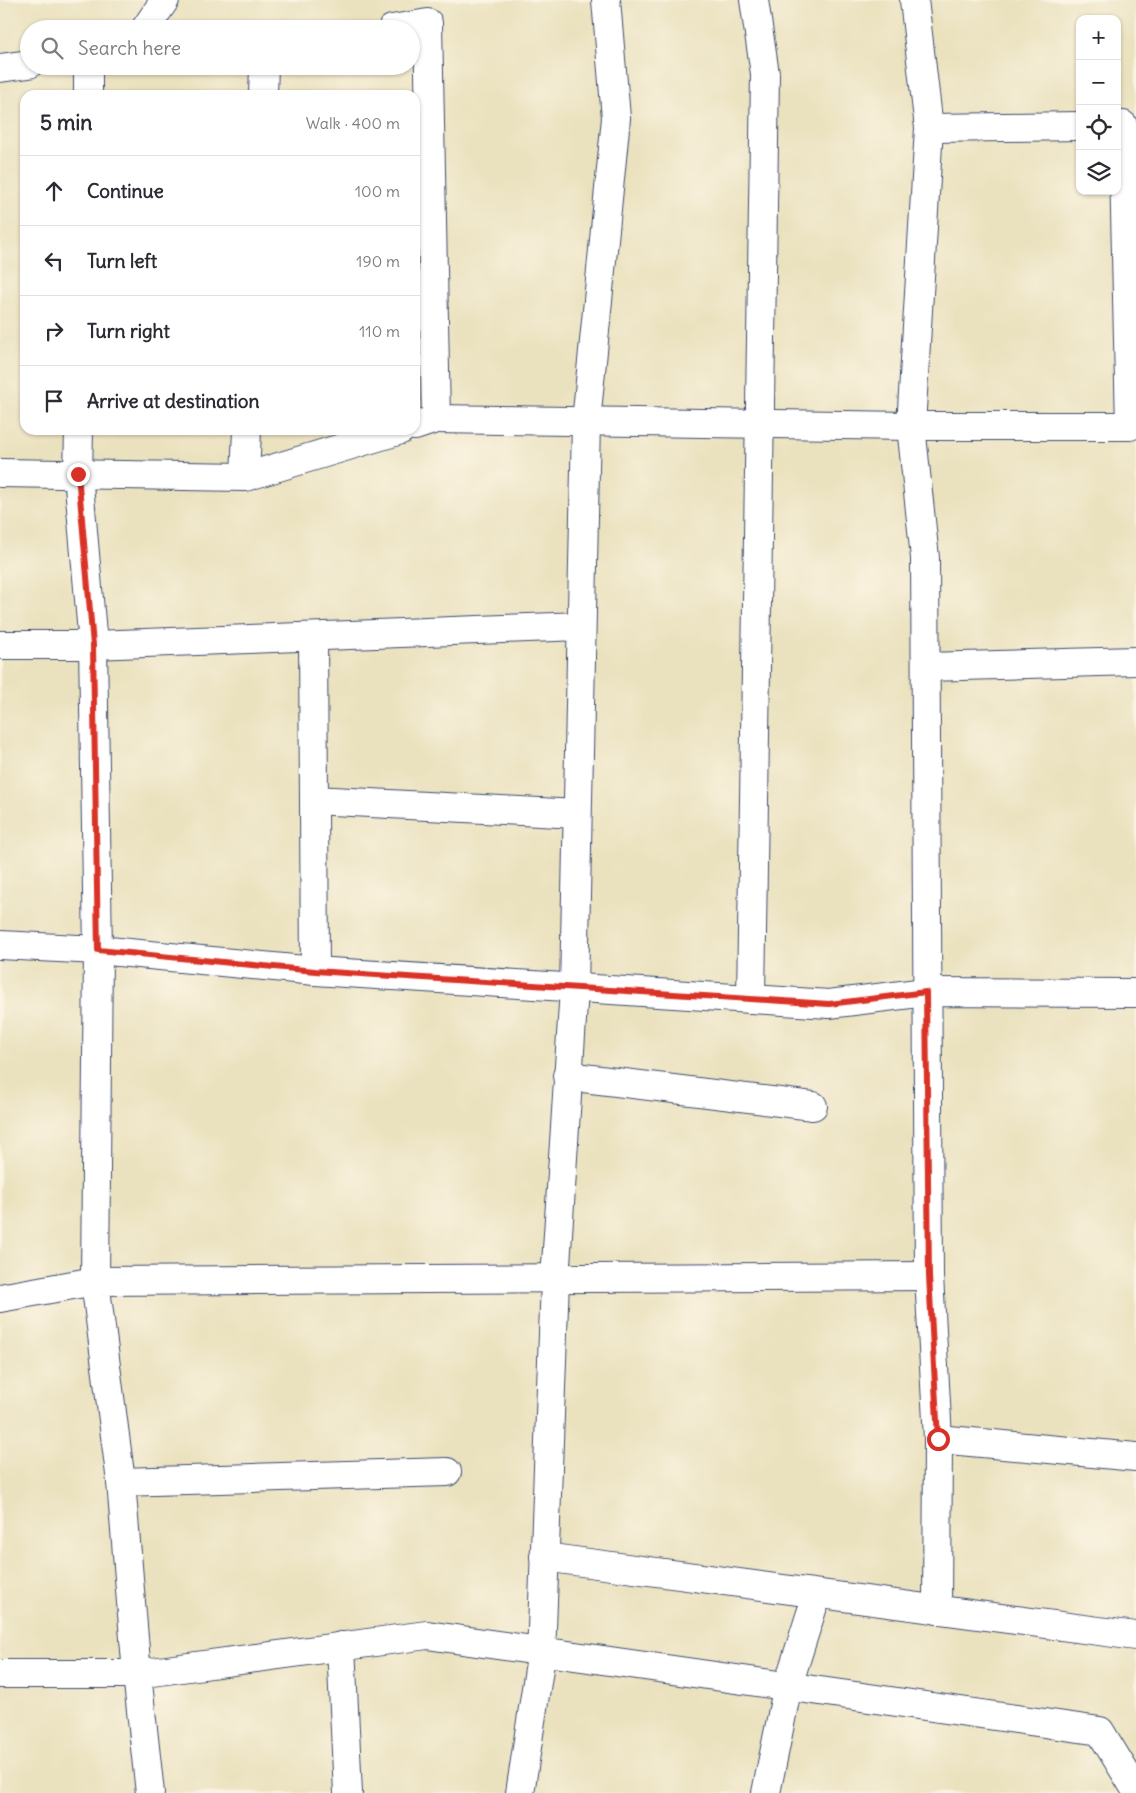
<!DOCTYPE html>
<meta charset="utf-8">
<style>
body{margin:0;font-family:Delius,sans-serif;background:#f2f2f3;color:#2b2b33}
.controls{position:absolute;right:15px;top:15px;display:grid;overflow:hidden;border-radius:10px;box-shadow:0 1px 4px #0004}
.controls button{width:45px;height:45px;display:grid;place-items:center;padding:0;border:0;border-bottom:1px solid #e1e1e2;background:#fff;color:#2b2b33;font:25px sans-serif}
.stop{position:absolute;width:15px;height:15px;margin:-11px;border:4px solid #d93025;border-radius:50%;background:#fff}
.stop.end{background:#d93025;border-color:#fff;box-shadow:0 1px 5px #0008}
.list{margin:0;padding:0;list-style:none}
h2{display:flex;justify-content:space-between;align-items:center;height:65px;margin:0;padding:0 20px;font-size:21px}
h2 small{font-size:16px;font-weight:400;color:#7c7c81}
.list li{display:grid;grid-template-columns:32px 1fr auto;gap:15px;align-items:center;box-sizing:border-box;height:70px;padding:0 20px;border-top:1px solid #e1e1e2}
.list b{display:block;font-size:19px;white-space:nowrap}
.list em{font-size:16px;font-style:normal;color:#7c7c81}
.icon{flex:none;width:28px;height:28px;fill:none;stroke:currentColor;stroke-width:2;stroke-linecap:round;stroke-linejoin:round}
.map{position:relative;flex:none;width:1136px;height:1793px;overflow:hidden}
.search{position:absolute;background:#fff;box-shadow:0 1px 4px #0004;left:20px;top:20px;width:400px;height:55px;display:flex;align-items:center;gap:12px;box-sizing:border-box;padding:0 18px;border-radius:28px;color:#7c7c81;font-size:19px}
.panel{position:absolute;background:#fff;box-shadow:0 1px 4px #0004;left:20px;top:90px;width:400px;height:345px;border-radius:15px}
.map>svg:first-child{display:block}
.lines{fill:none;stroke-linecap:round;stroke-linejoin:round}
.minor-casing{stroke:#3a4a6c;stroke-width:30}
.minor{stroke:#fff;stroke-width:28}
.route{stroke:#d93025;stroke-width:6}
</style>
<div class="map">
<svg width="1136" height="1793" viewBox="0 0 1136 1793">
<rect width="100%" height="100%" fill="#fcf5e5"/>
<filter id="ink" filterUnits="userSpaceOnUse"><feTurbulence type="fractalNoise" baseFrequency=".02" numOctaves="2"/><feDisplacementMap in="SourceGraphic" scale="10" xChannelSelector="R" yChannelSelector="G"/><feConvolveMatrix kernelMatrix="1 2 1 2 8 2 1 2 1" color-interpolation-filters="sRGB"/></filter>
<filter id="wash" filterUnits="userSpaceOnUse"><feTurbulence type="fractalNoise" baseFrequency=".0096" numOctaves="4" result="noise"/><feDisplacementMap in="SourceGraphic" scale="20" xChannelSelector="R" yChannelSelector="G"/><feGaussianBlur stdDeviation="1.12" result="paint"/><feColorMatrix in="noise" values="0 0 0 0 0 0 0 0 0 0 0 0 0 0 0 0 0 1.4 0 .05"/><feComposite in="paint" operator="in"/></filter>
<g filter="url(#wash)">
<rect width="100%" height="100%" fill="#eae1be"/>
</g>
<g filter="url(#ink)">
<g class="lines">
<defs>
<g id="minor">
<polyline points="914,0 929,128 911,426 925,558 929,1276 938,1439 937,1610"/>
<polyline points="145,29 165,0"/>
<polyline points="392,29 428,23 436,419 415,426"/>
<polyline points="0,68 29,64"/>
<polyline points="88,95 88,66"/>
<polyline points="263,95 264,66"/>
<polyline points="929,128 1080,126"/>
<polyline points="436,419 911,426 1130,426 1123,125 1117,125"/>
<polyline points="0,473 245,477 401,430"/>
<polyline points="245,477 247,430"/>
<polyline points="313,637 315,971"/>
<polyline points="0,645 93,645 78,474 79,430"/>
<polyline points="927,667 1136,661"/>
<polyline points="314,800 577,814"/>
<polyline points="0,945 98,950 93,645 581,626"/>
<polyline points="751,999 765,74 754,0"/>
<polyline points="567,1076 813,1106"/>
<polyline points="0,1298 95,1281 98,950 315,971 829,1004 926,992 1136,993"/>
<polyline points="938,1439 1136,1457"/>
<polyline points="121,1482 447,1472"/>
<polyline points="544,1557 1136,1636"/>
<polyline points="341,1646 348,1793"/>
<polyline points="0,1674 137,1674 427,1635 1100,1731 1136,1790"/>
<polyline points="150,1793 137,1674 121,1482 95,1281 929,1276"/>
<polyline points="520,1793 541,1656 555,1280 574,989 586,422 616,118 606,0"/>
<polyline points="766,1793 788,1685 817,1594"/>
</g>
</defs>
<use href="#minor" class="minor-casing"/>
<use href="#minor" class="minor"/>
</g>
</g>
<g class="lines" filter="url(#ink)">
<polyline class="route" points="78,474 93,645 98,950 315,971 829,1004 926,992 929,1276 938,1439"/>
</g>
</svg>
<div class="controls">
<button>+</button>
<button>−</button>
<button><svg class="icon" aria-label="locate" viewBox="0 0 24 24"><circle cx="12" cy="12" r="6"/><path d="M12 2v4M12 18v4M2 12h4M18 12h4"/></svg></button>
<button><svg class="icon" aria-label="layers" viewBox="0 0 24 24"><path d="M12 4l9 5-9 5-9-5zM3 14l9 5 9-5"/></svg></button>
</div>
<div class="stop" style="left:938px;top:1439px"></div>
<div class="stop end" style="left:78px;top:474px"></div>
<div class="search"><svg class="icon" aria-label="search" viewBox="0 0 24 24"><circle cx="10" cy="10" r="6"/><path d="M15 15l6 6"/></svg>Search here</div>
<section class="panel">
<h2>5 min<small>Walk · 400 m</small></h2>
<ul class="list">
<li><svg class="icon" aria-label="ahead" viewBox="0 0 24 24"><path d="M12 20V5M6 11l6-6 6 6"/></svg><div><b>Continue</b></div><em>100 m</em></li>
<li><svg class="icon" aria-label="left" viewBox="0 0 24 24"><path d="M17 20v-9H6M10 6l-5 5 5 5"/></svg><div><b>Turn left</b></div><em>190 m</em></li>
<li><svg class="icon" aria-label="right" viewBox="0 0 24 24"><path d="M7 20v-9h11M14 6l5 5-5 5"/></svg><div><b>Turn right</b></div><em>110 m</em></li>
<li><svg class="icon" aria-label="arrive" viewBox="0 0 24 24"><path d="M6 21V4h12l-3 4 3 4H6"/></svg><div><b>Arrive at destination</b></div></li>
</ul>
</section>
</div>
